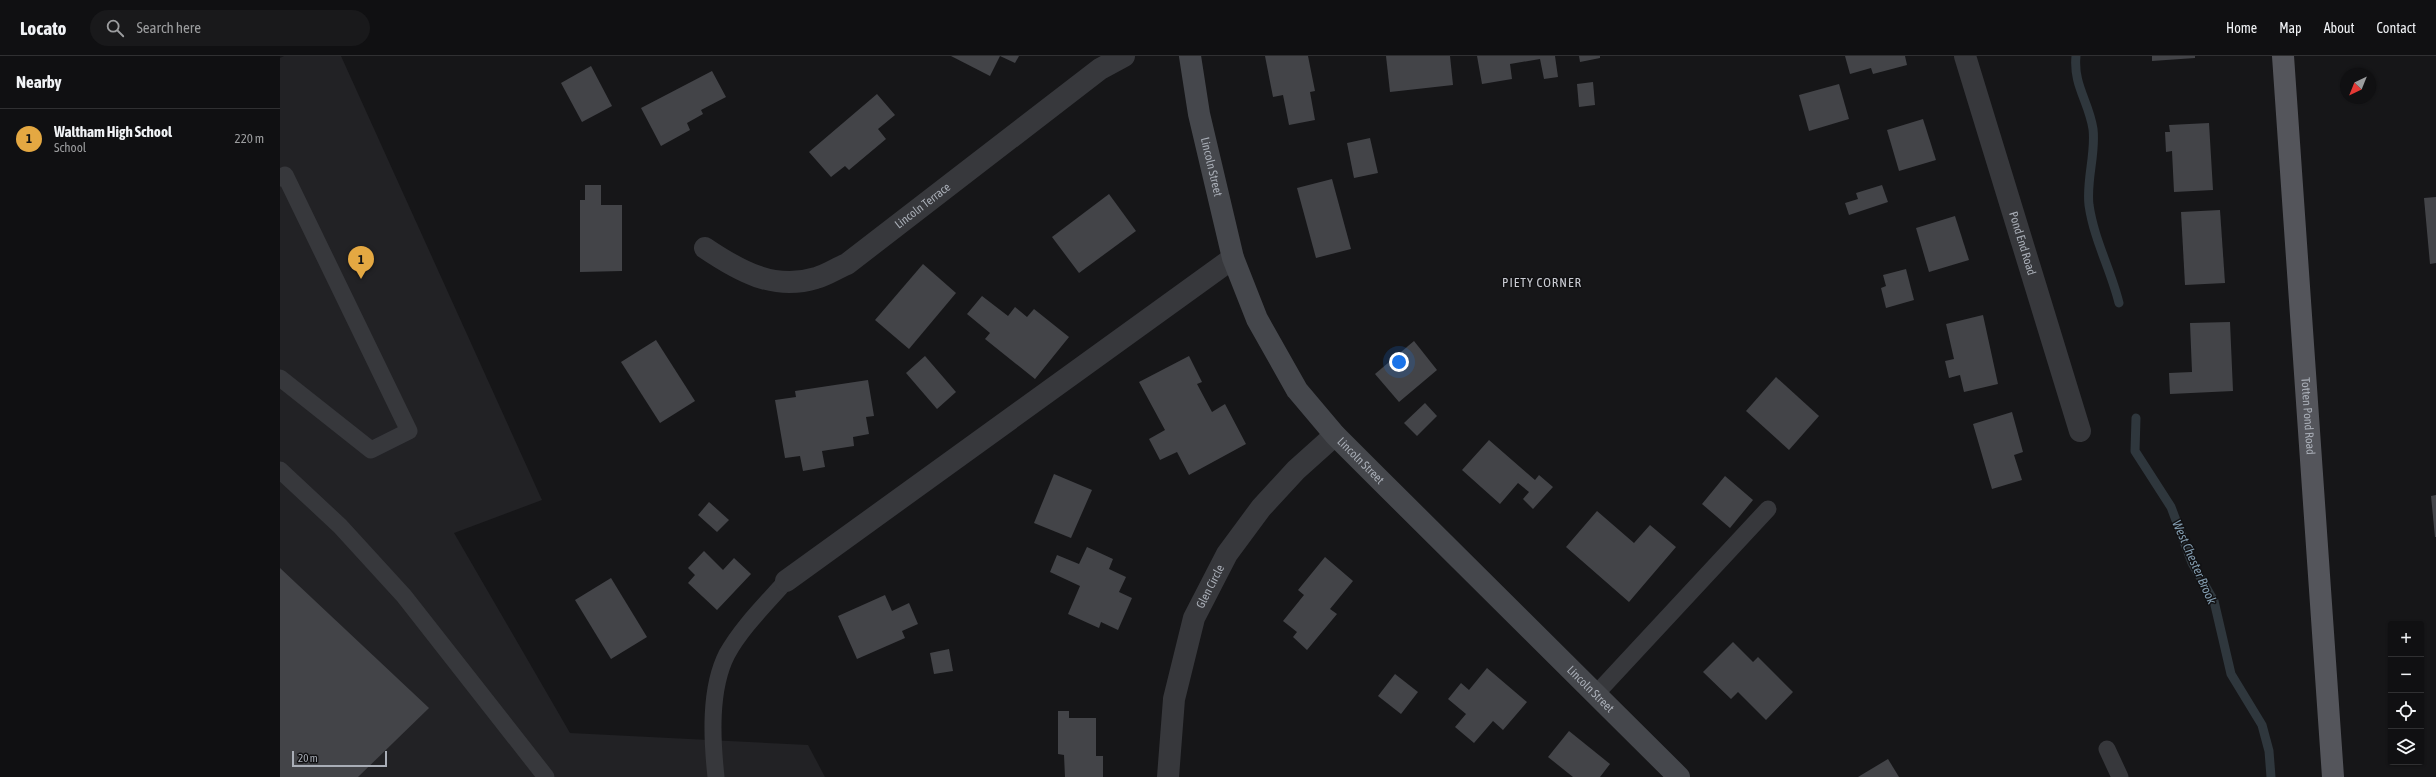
<!DOCTYPE html>
<meta charset="utf-8">
<style>
body{margin:0;font-family:"Asap Condensed",sans-serif;background:#19191b;color:#f1f3f6}
.controls{position:absolute;right:12px;bottom:12px;display:grid;overflow:hidden;border-radius:4px;box-shadow:0 1px 3px #0004}
.controls button{width:36px;height:36px;display:grid;place-items:center;padding:0;border:0;border-bottom:1px solid #303032;background:#101012;color:#f1f3f6;font:20px sans-serif}
.compass{position:absolute;left:2060px;top:12px;width:36px;height:36px;border-radius:50%;background:#101012;box-shadow:0 1px 3px #0004;rotate:223deg}
.scale{position:absolute;left:12px;bottom:10px;width:95px;box-sizing:border-box;padding-left:4px;border:2px solid #a9aeb7;border-top:0;font-size:11px;line-height:14px;white-space:nowrap;color:#a9aeb7;-webkit-text-stroke:3px #111113;paint-order:stroke}
.you{position:absolute;left:1119px;top:306px;width:14px;height:14px;margin:-10px;border:3px solid #fff;border-radius:50%;background:#1a73e8;box-shadow:0 0 0 6px #1a73e833}
.badge{display:grid;place-items:center;width:26px;height:26px;border-radius:50%;background:#e4a842;color:#111;font-size:13px;font-weight:700}
.pin{position:absolute;translate:-50% -33px;filter:drop-shadow(0 1px 2px #0008)}
.pin::after{content:'';position:absolute;top:21px;width:14px;height:12px;background:inherit;clip-path:polygon(0 0,100% 0,50% 100%)}
.list{margin:0;padding:0;list-style:none}
h2{display:flex;justify-content:space-between;align-items:center;height:52px;margin:0;padding:0 16px;font-size:17px}
h2 small{font-size:13px;font-weight:400;color:#9c9d9f}
.list li{display:grid;grid-template-columns:26px 1fr auto;gap:12px;align-items:center;box-sizing:border-box;height:60px;padding:0 16px;border-top:1px solid #303032}
.list b{display:block;font-size:15px;white-space:nowrap}
.list p{margin:0;font-size:13px;white-space:nowrap;color:#9c9d9f}
.list em{font-size:13px;font-style:normal;color:#9c9d9f}
.icon{flex:none;width:22px;height:22px;fill:none;stroke:currentColor;stroke-width:2;stroke-linecap:round;stroke-linejoin:round}
.map{position:relative;flex:none;width:2156px;height:721px;overflow:hidden}
header{display:flex;align-items:center;gap:24px;box-sizing:border-box;height:56px;padding:0 20px;background:#101012;border-bottom:1px solid #303032}
header strong{font-size:19px}
nav{display:flex;gap:22px;margin-inline-start:auto;font-size:14px}
.search{width:280px;height:36px;background:#19191b;display:flex;align-items:center;gap:10px;box-sizing:border-box;padding:0 14px;border-radius:22px;color:#9c9d9f;font-size:15px}
main{display:flex}
aside{flex:1;background:#101012}
.map>svg:first-child{display:block}
.built{fill:#222225}
.lines{fill:none;stroke-linecap:round;stroke-linejoin:round}
.stream{stroke:#2f373d;stroke-width:9}
.building{fill:#434448}
.lane{stroke:#37383c;stroke-width:17}
.street{stroke:#37383c;stroke-width:22}
.secondary{stroke:#45474c;stroke-width:22}
.primary{stroke:#54555b;stroke-width:22}
.labels{text-anchor:middle;stroke-width:3;stroke-linejoin:round;paint-order:stroke}
.street-label{font-size:12px;fill:#a9aeb7;stroke:#111113}
.neighbourhood-label{font-size:13px;letter-spacing:1px;fill:#caccd3;stroke:#111113}
.water-label{font-size:13px;font-style:italic;fill:#839caf;stroke:#111113}
</style>
<header>
<strong>Locato</strong>
<div class="search"><svg class="icon" aria-label="search" viewBox="0 0 24 24"><circle cx="10" cy="10" r="6"/><path d="M15 15l6 6"/></svg>Search here</div>
<nav><a>Home</a><a>Map</a><a>About</a><a>Contact</a></nav>
</header>
<main>
<aside>
<h2>Nearby<small></small></h2>
<ul class="list">
<li><span class="badge">1</span><div><b>Waltham High School</b><p>School</p></div><em>220 m</em></li>
</ul>
</aside>
<div class="map">
<svg width="2156" height="721" viewBox="0 0 2156 721">
<rect width="100%" height="100%" fill="#161618"/>
<polygon class="built" points="4,0 61,0 262,444 174,477 290,677 528,689 545,721 0,721 0,2"/>
<g class="lines">
<g class="stream">
<path d="M1796,0C1793,29 1809,46 1813,73C1816,98 1806,124 1809,149C1814,184 1831,214 1839,247"/>
<polyline points="1856,362 1855,395 1891,451 1912,507 1934,545 1951,618 1982,669 1989,695 1991,721"/>
</g>
</g>
<g class="building">
<polygon points="671,0 720,0 710,20"/>
<polygon points="720,0 739,0 735,7"/>
<polygon points="985,0 1028,0 1035,35 1030,36 1035,64 1009,69 1003,39 993,41"/>
<polygon points="1106,0 1170,0 1173,29 1110,36"/>
<polygon points="1197,0 1275,0 1278,21 1264,23 1260,3 1230,8 1232,23 1202,28"/>
<polygon points="1299,0 1320,0 1320,2 1300,6"/>
<polygon points="1565,0 1625,0 1627,9 1593,18 1591,12 1570,18"/>
<polygon points="1872,0 1915,0 1915,2 1872,5"/>
<polygon points="311,10 332,50 302,66 281,27"/>
<polygon points="432,15 446,41 421,54 423,58 407,67 410,74 381,90 361,52"/>
<polygon points="1313,26 1315,49 1299,51 1297,28"/>
<polygon points="1559,28 1569,63 1529,75 1519,39"/>
<polygon points="597,38 615,59 598,73 606,83 569,114 565,110 551,121 529,96"/>
<polygon points="1643,63 1656,104 1619,115 1607,74"/>
<polygon points="1929,67 1933,134 1894,136 1892,95 1886,96 1885,76 1890,76 1889,69"/>
<polygon points="1090,82 1098,117 1074,122 1067,87"/>
<polygon points="1052,123 1071,193 1036,202 1017,132"/>
<polygon points="305,129 321,129 321,149 342,149 342,215 300,216 300,144 305,144"/>
<polygon points="1602,129 1608,146 1569,159 1565,147 1578,143 1576,137"/>
<polygon points="829,138 856,175 799,217 772,181"/>
<polygon points="2156,141 2156,207 2150,208 2144,142"/>
<polygon points="1940,154 1945,227 1905,229 1901,156"/>
<polygon points="1675,160 1689,204 1649,216 1636,172"/>
<polygon points="643,208 676,237 629,293 595,264"/>
<polygon points="1626,213 1634,244 1606,252 1601,232 1606,230 1603,219"/>
<polygon points="702,240 728,260 735,251 747,261 754,253 789,281 755,323 705,283 710,277 687,258"/>
<polygon points="1703,259 1718,328 1684,336 1680,319 1669,322 1665,305 1674,303 1666,268"/>
<polygon points="1950,266 1953,335 1890,338 1889,317 1912,316 1910,267"/>
<polygon points="376,284 415,345 380,367 341,306"/>
<polygon points="1134,285 1157,314 1119,346 1095,318"/>
<polygon points="645,300 676,336 657,353 626,317"/>
<polygon points="909,300 922,326 917,328 932,356 945,348 966,388 909,419 897,396 880,404 869,383 885,374 859,326"/>
<polygon points="1496,321 1539,360 1509,394 1466,355"/>
<polygon points="588,324 594,360 586,361 589,378 573,381 574,390 542,395 545,411 523,415 520,400 505,402 495,344 516,341 515,335"/>
<polygon points="1145,347 1157,360 1137,380 1124,367"/>
<polygon points="1732,356 1743,396 1734,399 1742,424 1712,433 1693,368"/>
<polygon points="1209,384 1255,424 1259,419 1273,431 1253,453 1243,443 1249,436 1238,427 1220,448 1182,414"/>
<polygon points="774,418 812,434 791,482 754,467"/>
<polygon points="1445,420 1473,444 1450,472 1422,448"/>
<polygon points="2156,439 2156,481 2155,481 2151,440"/>
<polygon points="429,446 449,464 437,476 418,459"/>
<polygon points="1317,455 1354,487 1370,469 1396,491 1349,546 1286,491"/>
<polygon points="807,491 833,503 829,513 846,521 839,536 852,542 838,574 821,566 819,572 788,558 800,530 770,516 777,499 799,508"/>
<polygon points="424,495 443,514 454,502 471,518 437,554 408,527 415,519 408,512"/>
<polygon points="1045,501 1073,525 1050,553 1057,558 1027,594 1013,581 1017,576 1003,565 1024,539 1018,534"/>
<polygon points="0,512 149,652 78,721 0,721"/>
<polygon points="331,522 367,581 331,603 295,544"/>
<polygon points="605,539 612,555 629,547 638,568 622,575 625,582 577,603 558,560"/>
<polygon points="1453,586 1473,606 1478,601 1513,636 1486,664 1458,636 1451,643 1423,616"/>
<polygon points="669,593 673,615 654,618 650,597"/>
<polygon points="1207,612 1247,646 1223,674 1213,665 1194,687 1175,671 1186,658 1168,643 1181,627 1189,634"/>
<polygon points="1115,618 1138,636 1121,658 1098,640"/>
<polygon points="778,655 789,655 789,662 816,662 816,700 823,700 823,721 785,721 784,699 778,698"/>
<polygon points="1289,675 1330,708 1320,721 1293,721 1268,701"/>
<polygon points="1608,703 1619,721 1578,721"/>
</g>
<g class="lines">
<g class="lane">
<polyline points="0,122 5,119 129,375 91,394 0,322"/>
<polyline points="0,414 60,470 124,540 266,721"/>
<polyline points="1315,639 1488,453"/>
<polyline points="1827,693 1840,721"/>
<path d="M436,721C432,684 429,633 447,598C462,571 486,548 506,525"/>
</g>
<g class="street">
<path id="s1" d="M1685,0L1800,375"/>
<path id="s2" d="M425,192C459,215 494,235 536,222C547,219 557,212 567,208L820,13L844,0"/>
<polyline points="506,525 953,202"/>
<path id="s3" d="M888,721L894,643L914,562L947,498L981,452L1016,414L1055,379"/>
</g>
<path class="secondary" id="s4" d="M910,0L919,58L953,202L977,263L1017,334L1055,379L1097,421L1399,721"/>
<path class="primary" id="s5" d="M2003,0L2053,721"/>
</g>
<g class="labels">
<g class="street-label">
<text dy="4" stroke="none"><textPath href="#s4" startOffset="113">Lincoln Street</textPath></text>
<text dy="4" stroke="none"><textPath href="#s2" startOffset="249">Lincoln Terrace</textPath></text>
<text dy="4" stroke="none"><textPath href="#s1" startOffset="196">Pond End Road</textPath></text>
<text dy="4" stroke="none"><textPath href="#s5" startOffset="361">Totten Pond Road</textPath></text>
<text dy="4" stroke="none"><textPath href="#s4" startOffset="449">Lincoln Street</textPath></text>
<text dy="4" stroke="none"><textPath href="#s3" startOffset="197">Glen Circle</textPath></text>
<text dy="4" stroke="none"><textPath href="#s4" startOffset="773">Lincoln Street</textPath></text>
</g>
<g class="neighbourhood-label">
<text x="1262" y="231">PIETY CORNER</text>
</g>
<g class="water-label">
<text transform="translate(1915 506) rotate(66)" y="5">West Chester Brook</text>
</g>
</g>
</svg>
<div class="controls">
<button>+</button>
<button>−</button>
<button><svg class="icon" aria-label="locate" viewBox="0 0 24 24"><circle cx="12" cy="12" r="6"/><path d="M12 2v4M12 18v4M2 12h4M18 12h4"/></svg></button>
<button><svg class="icon" aria-label="layers" viewBox="0 0 24 24"><path d="M12 4l9 5-9 5-9-5zM3 14l9 5 9-5"/></svg></button>
</div>
<svg class="compass" viewBox="-18 -18 36 36"><path d="M0-13l5 13h-10z" fill="#e53935"/><path d="M0 13l5-13h-10z" fill="#9c9d9f"/></svg>
<div class="scale">20 m</div>
<div class="you"></div>
<div class="pin badge" style="left:81px;top:223px">1</div>
</div>
</main>
